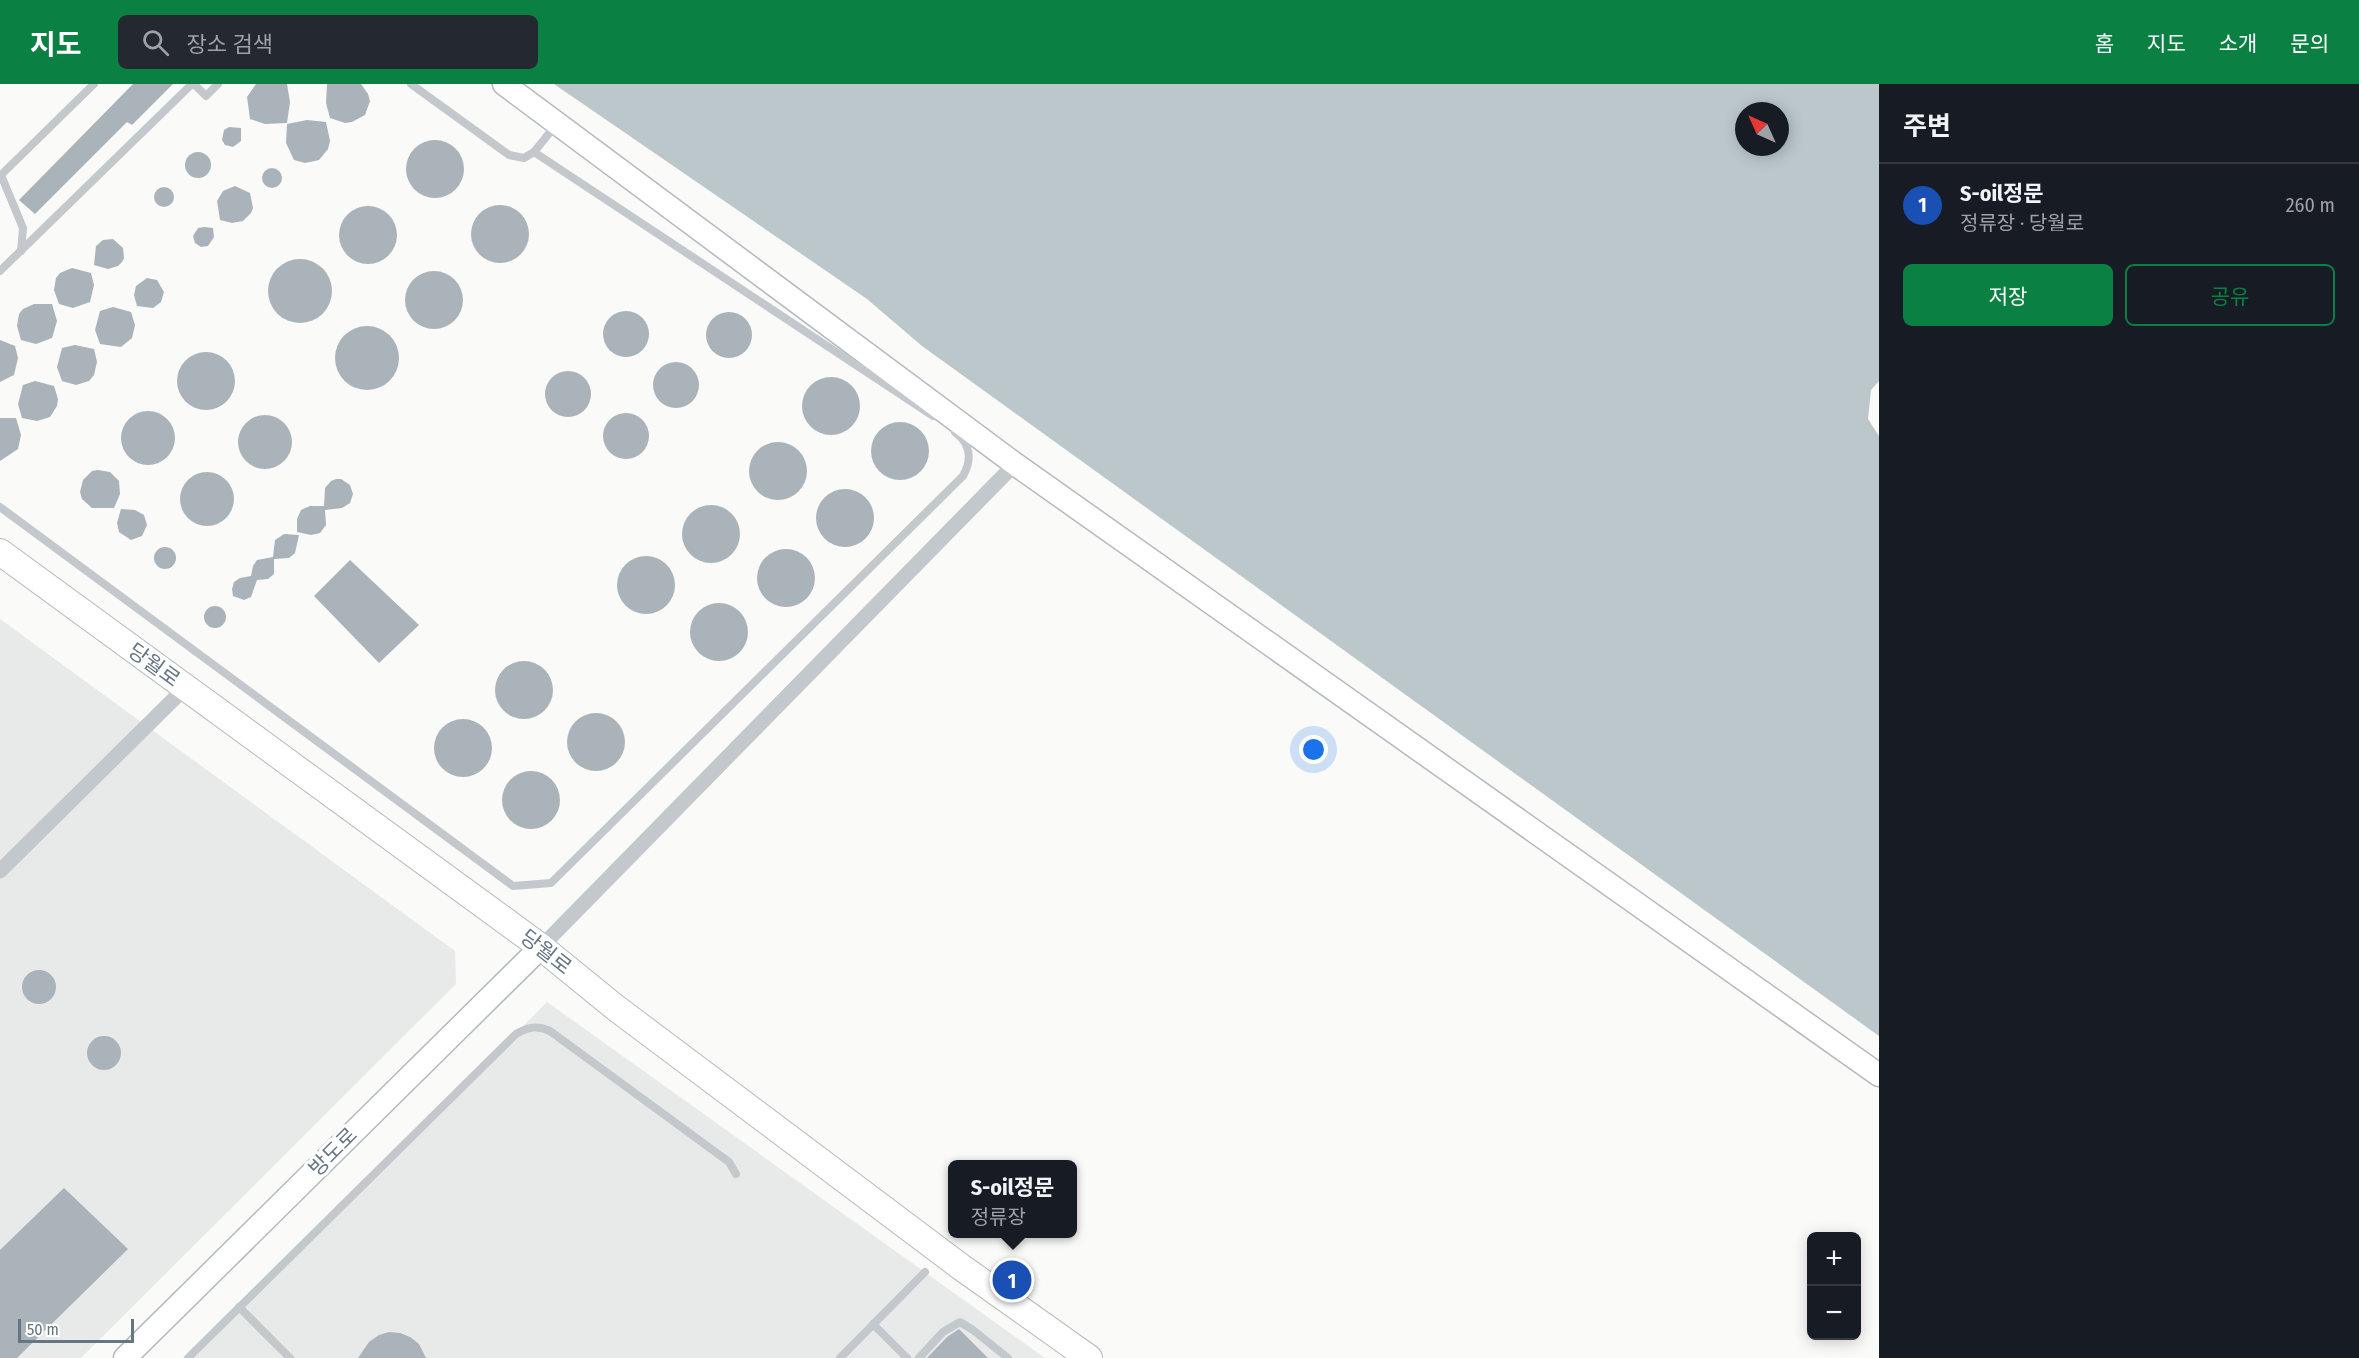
<!DOCTYPE html>
<html lang="ko">
<meta charset="utf-8">
<style>
body{margin:0;font-family:"Fira Sans Condensed","Noto Sans KR",sans-serif;background:#242831;color:#f1f3f6}
.controls{position:absolute;right:18px;bottom:18px;display:grid;overflow:hidden;border-radius:9px;box-shadow:0 3px 15px #0003}
.controls button{width:54px;height:54px;display:grid;place-items:center;padding:0;border:0;border-bottom:2px solid #363941;background:#171b24;color:#f1f3f6;font:30px sans-serif}
.compass{position:absolute;left:1735px;top:18px;width:54px;height:54px;border-radius:50%;background:#171b24;box-shadow:0 3px 15px #0003;rotate:315deg}
.scale{position:absolute;left:18px;bottom:15px;width:116px;box-sizing:border-box;padding-left:6px;border:3px solid #657683;border-top:0;font-size:16px;line-height:21px;white-space:nowrap;color:#657683;-webkit-text-stroke:4px #fff;paint-order:stroke}
.you{position:absolute;left:1314px;top:666px;width:21px;height:21px;margin:-15px;border:4px solid #fff;border-radius:50%;background:#1a73e8;box-shadow:0 0 0 9px #1a73e833}
.badge{display:grid;place-items:center;width:39px;height:39px;border-radius:50%;background:#0b8043;color:#fff;font-size:20px;font-weight:700}
.pin{position:absolute;translate:-50% -50%;border:3px solid #fff;box-shadow:0 2px 6px #0006}
.popup{position:absolute;left:948px;top:1076px;width:129px;height:78px;box-sizing:border-box;display:grid;place-content:center;border-radius:9px;background:#171b24;filter:drop-shadow(0 2px 4px #0005);font-size:20px;white-space:nowrap;color:#9ea1a6}
.popup b{font-size:22px;color:#f1f3f6}
.popup::after{content:'';position:absolute;left:50%;top:100%;margin-left:-12px;border:12px solid transparent;border-top-color:#171b24}
.list{margin:0;padding:0;list-style:none}
h2{display:flex;justify-content:space-between;align-items:center;height:78px;margin:0;padding:0 24px;font-size:26px}
h2 small{font-size:20px;font-weight:400;color:#9ea1a6}
.list li{display:grid;grid-template-columns:39px 1fr auto;gap:18px;align-items:center;box-sizing:border-box;height:84px;padding:0 24px;border-top:2px solid #363941}
.list b{display:block;font-size:22px;white-space:nowrap}
.list p{margin:0;font-size:20px;white-space:nowrap;color:#9ea1a6}
.list em{font-size:20px;font-style:normal;color:#9ea1a6}
.actions{display:flex;gap:12px;padding:18px 24px}
.actions a{flex:1;padding:14px 0;border:2px solid #0b8043;border-radius:9px;text-align:center;font-size:21px;color:#0b8043}
.actions .main{background:#0b8043;color:#fff}
.icon{flex:none;width:33px;height:33px;fill:none;stroke:currentColor;stroke-width:2;stroke-linecap:round;stroke-linejoin:round}
.map{position:relative;flex:none;width:1879px;height:1274px;overflow:hidden}
header{display:flex;align-items:center;gap:36px;box-sizing:border-box;height:84px;padding:0 30px;background:#0b8043;color:#fff}
header strong{font-size:28px}
nav{display:flex;gap:33px;margin-inline-start:auto;font-size:21px}
.search{width:420px;height:54px;background:#242831;display:flex;align-items:center;gap:15px;box-sizing:border-box;padding:0 21px;border-radius:9px;color:#9ea1a6;font-size:22px}
main{display:flex}
aside{flex:1;background:#171b24}
.map>svg:first-child{display:block}
.built{fill:#e8e9e9}
.water{fill:#bbc7cb;fill-rule:evenodd}
.building{fill:#aab3b9}
.lines{fill:none;stroke-linecap:round;stroke-linejoin:round}
.secondary-casing{stroke:#b3babf;stroke-width:25}
.primary-casing{stroke:#b5babe;stroke-width:28}
.lane{stroke:#c3c8cc;stroke-width:8}
.street{stroke:#c3c8cc;stroke-width:15}
.secondary{stroke:#fff;stroke-width:22}
.primary{stroke:#fff;stroke-width:26}
.labels{text-anchor:middle;stroke-width:6;stroke-linejoin:round;paint-order:stroke}
.street-label{font-size:21px;fill:#657683;stroke:#fff}
</style>
<header>
<strong>지도</strong>
<div class="search"><svg class="icon" aria-label="search" viewBox="0 0 24 24"><circle cx="10" cy="10" r="6"/><path d="M15 15l6 6"/></svg>장소 검색</div>
<nav><a>홈</a><a>지도</a><a>소개</a><a>문의</a></nav>
</header>
<main>
<div class="map">
<svg width="1879" height="1274" viewBox="0 0 1879 1274">
<rect width="100%" height="100%" fill="#fafaf8"/>
<g class="built">
<polygon points="0,535 455,867 456,900 81,1274 0,1274"/>
<polygon points="547,918 1045,1274 194,1274"/>
</g>
<path class="water" d="M554,0H1879V297L1871,306L1868,335L1879,352V952L922,262L867,215ZM1744,27H1780V63H1744Z"/>
<g class="building">
<polygon points="133,0 173,0 132,41 127,38 35,130 19,116"/>
<polygon points="256,0 287,0 290,18 287,39 265,40 250,35 247,13"/>
<polygon points="327,0 361,0 368,10 370,17 365,31 352,38 345,39 330,34 326,19"/>
<polygon points="307,36 326,38 330,57 328,65 319,76 305,79 294,76 286,59 287,40"/>
<polygon points="229,43 241,44 241,57 233,63 225,61 222,56 224,46"/>
<circle cx="435" cy="85" r="29"/>
<circle cx="198" cy="81" r="13"/>
<circle cx="272" cy="94" r="10"/>
<polygon points="235,102 250,109 253,124 251,129 243,137 232,139 220,136 217,117 223,107"/>
<circle cx="164" cy="113" r="10"/>
<circle cx="500" cy="150" r="29"/>
<circle cx="368" cy="151" r="29"/>
<polygon points="204,143 213,144 214,153 208,162 201,163 195,159 193,152 198,144"/>
<polygon points="113,155 123,164 124,174 122,178 118,182 108,185 94,181 96,162 103,156"/>
<circle cx="300" cy="207" r="32"/>
<polygon points="72,184 91,189 94,201 90,218 73,224 59,220 54,206 56,194 60,189"/>
<circle cx="434" cy="216" r="29"/>
<polygon points="147,194 157,196 164,208 161,218 153,224 137,222 134,211 136,202"/>
<polygon points="34,220 52,220 57,237 52,254 36,260 21,256 17,242 19,230 23,225"/>
<polygon points="113,223 131,228 135,241 132,254 121,263 100,260 95,246 100,227"/>
<circle cx="626" cy="250" r="23"/>
<circle cx="729" cy="251" r="23"/>
<circle cx="367" cy="274" r="32"/>
<polygon points="0,256 15,262 18,274 14,291 0,298"/>
<polygon points="75,261 94,265 97,278 94,291 89,297 76,301 62,297 57,283 62,264"/>
<circle cx="206" cy="297" r="29"/>
<circle cx="676" cy="301" r="23"/>
<circle cx="568" cy="310" r="23"/>
<circle cx="831" cy="322" r="29"/>
<polygon points="35,297 54,302 58,315 57,322 50,333 37,337 22,334 18,320 23,301"/>
<circle cx="148" cy="354" r="27"/>
<circle cx="626" cy="352" r="23"/>
<circle cx="265" cy="358" r="27"/>
<polygon points="0,334 16,334 21,351 18,365 0,377"/>
<circle cx="900" cy="367" r="29"/>
<circle cx="778" cy="387" r="29"/>
<polygon points="98,386 110,388 119,397 120,410 114,424 92,424 82,415 80,408 83,396 92,387"/>
<circle cx="207" cy="415" r="27"/>
<polygon points="336,395 341,395 350,401 353,410 350,419 342,424 325,426 326,441 320,449 311,451 297,448 297,435 301,426 310,422 324,422 325,404 331,397"/>
<circle cx="845" cy="434" r="29"/>
<circle cx="711" cy="450" r="29"/>
<polygon points="121,425 135,426 144,431 147,441 142,452 131,456 119,448 117,439"/>
<polygon points="284,450 299,451 295,469 289,474 274,475 274,490 268,495 257,496 251,513 244,516 233,512 232,505 234,498 240,494 251,492 253,482 257,476 273,473 275,456"/>
<circle cx="165" cy="474" r="11"/>
<circle cx="786" cy="494" r="29"/>
<circle cx="646" cy="501" r="29"/>
<polygon points="350,476 419,541 379,579 314,512"/>
<circle cx="719" cy="548" r="29"/>
<circle cx="215" cy="533" r="11"/>
<circle cx="524" cy="606" r="29"/>
<circle cx="596" cy="658" r="29"/>
<circle cx="463" cy="664" r="29"/>
<circle cx="531" cy="716" r="29"/>
<circle cx="39" cy="903" r="17"/>
<circle cx="104" cy="969" r="17"/>
<polygon points="64,1104 128,1165 17,1274 0,1274 0,1166"/>
<polygon points="959,1245 988,1274 927,1274 947,1253"/>
<polygon points="389,1248 400,1249 410,1253 419,1260 426,1274 358,1274 369,1258 379,1251"/>
</g>
<g class="lines">
<defs>
<g id="secondary">
<polyline points="504,0 1015,380 1879,991"/>
<polyline points="125,1274 541,863"/>
</g>
<polyline id="primary" points="0,468 541,863 616,924 961,1183 1089,1274"/>
</defs>
<use href="#secondary" class="secondary-casing"/>
<use href="#primary" class="primary-casing"/>
<g class="lane">
<polyline points="194,0 206,12 218,0"/>
<polyline points="411,0 509,71 524,74 534,68 555,42"/>
<polyline points="534,68 933,332"/>
<polyline points="21,167 23,144 1,91 94,0"/>
<polyline points="0,187 192,0"/>
<path d="M0,423L513,802L551,799L963,392C972,376 971,360 955,348"/>
<polyline points="239,1223 290,1274"/>
<polyline points="873,1240 907,1274"/>
<path d="M188,1274L516,950C528,943 537,941 550,947L729,1078L736,1090"/>
<polyline points="840,1274 925,1188"/>
<polyline points="919,1274 943,1248 960,1238 973,1246 1008,1274"/>
</g>
<g class="street">
<polyline points="0,787 185,604"/>
<polyline points="541,863 1015,380"/>
</g>
<use href="#secondary" class="secondary"/>
<use href="#primary" class="primary"/>
</g>
<g class="labels">
<g class="street-label">
<text transform="translate(154 581) rotate(36)" y="7">당월로</text>
<text transform="translate(546 868) rotate(38)" y="7">당월로</text>
<text transform="translate(333 1068) rotate(-45)" y="7">방도로</text>
</g>
</g>
</svg>
<div class="controls">
<button>+</button>
<button>−</button>
</div>
<svg class="compass" viewBox="-18 -18 36 36"><path d="M0-13l5 13h-10z" fill="#e53935"/><path d="M0 13l5-13h-10z" fill="#9ea1a6"/></svg>
<div class="scale">50 m</div>
<div class="you"></div>
<div class="pin badge" style="left:1012px;top:1196px;background:#1a4fb4">1</div>
<div class="popup"><b>S-oil정문</b>정류장</div>
</div>
<aside>
<h2>주변<small></small></h2>
<ul class="list">
<li><span class="badge" style="background:#1a4fb4">1</span><div><b>S-oil정문</b><p>정류장 · 당월로</p></div><em>260 m</em></li>
</ul>
<div class="actions"><a class="main">저장</a><a>공유</a></div>
</aside>
</main>
